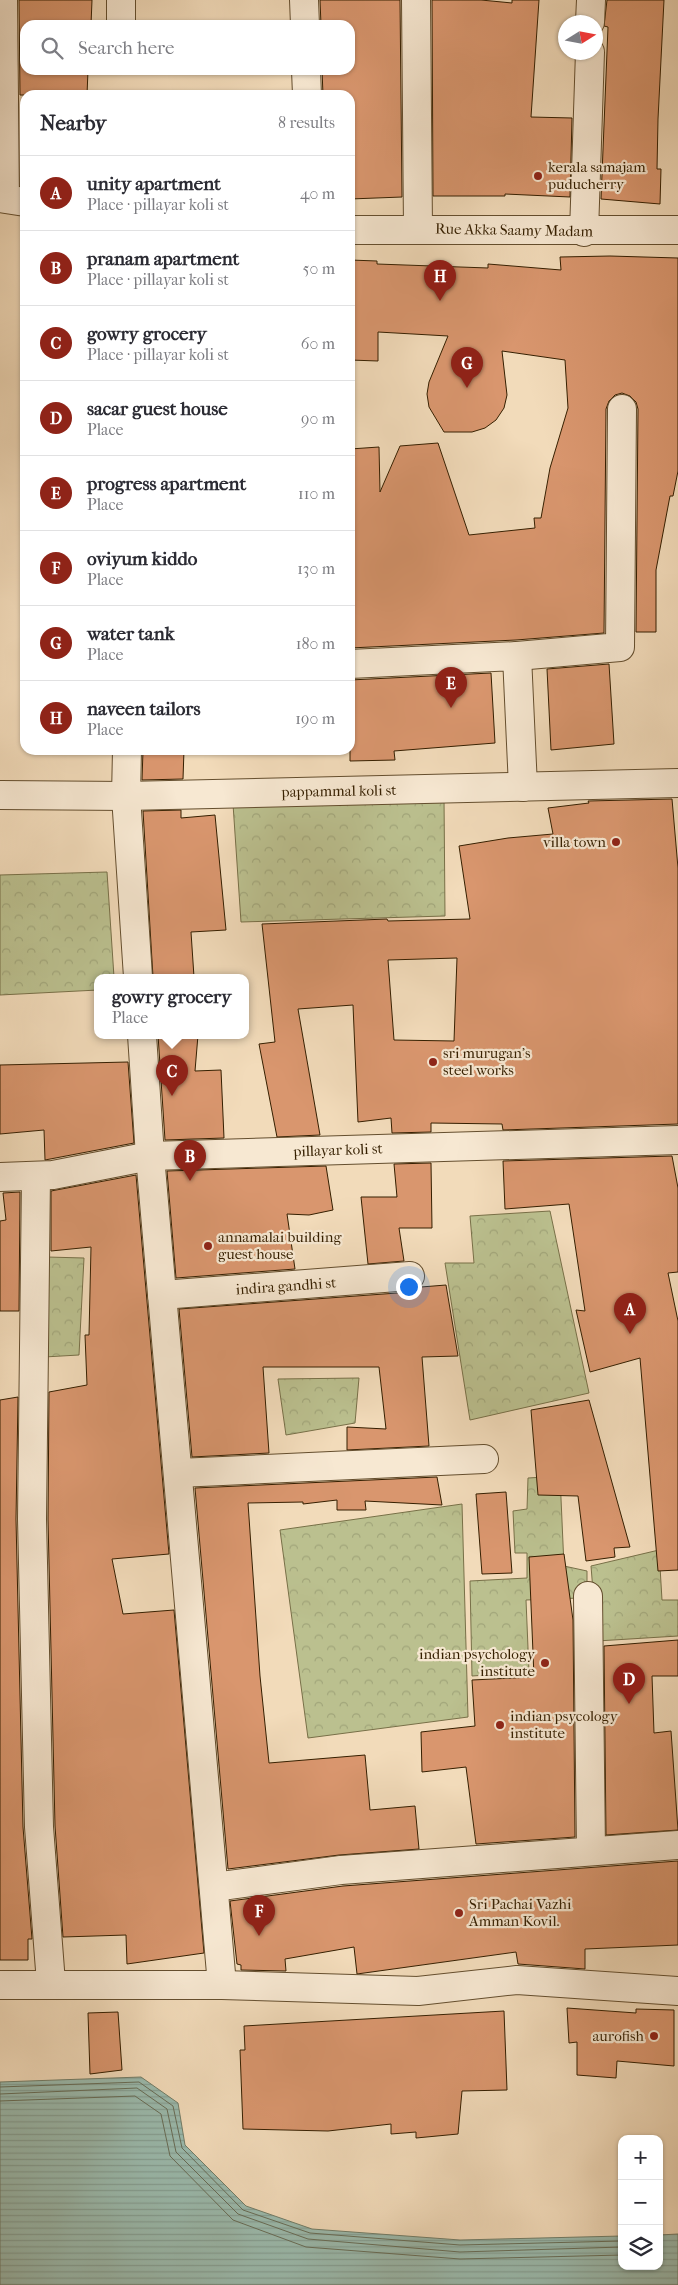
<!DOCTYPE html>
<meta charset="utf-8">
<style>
body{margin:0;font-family:"IM FELL French Canon",serif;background:#f7f7f7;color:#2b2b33}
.controls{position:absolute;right:15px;bottom:15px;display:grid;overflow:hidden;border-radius:10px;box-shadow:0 1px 4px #0004}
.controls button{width:45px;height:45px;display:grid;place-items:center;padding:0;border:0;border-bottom:1px solid #e1e1e2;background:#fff;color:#2b2b33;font:25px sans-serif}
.compass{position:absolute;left:558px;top:15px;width:45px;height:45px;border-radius:50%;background:#fff;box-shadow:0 1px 4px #0004;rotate:79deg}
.you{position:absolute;left:408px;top:1286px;width:18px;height:18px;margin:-12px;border:4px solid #fff;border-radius:50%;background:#1a73e8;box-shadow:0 0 0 8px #1a73e833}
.badge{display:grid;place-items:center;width:32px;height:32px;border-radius:50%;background:#8f2418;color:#fff;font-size:16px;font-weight:700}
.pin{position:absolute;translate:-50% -41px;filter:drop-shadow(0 1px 2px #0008)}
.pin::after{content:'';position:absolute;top:26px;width:18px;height:15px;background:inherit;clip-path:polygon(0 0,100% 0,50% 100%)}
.popup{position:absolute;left:94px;top:974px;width:155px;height:65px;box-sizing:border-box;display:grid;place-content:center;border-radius:10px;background:#fff;filter:drop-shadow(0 1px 4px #0005);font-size:16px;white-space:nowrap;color:#7c7c81}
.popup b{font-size:19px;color:#2b2b33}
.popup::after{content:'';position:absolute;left:50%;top:100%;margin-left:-10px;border:10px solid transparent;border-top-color:#fff}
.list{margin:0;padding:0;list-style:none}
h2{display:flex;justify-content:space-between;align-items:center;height:65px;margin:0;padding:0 20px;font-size:21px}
h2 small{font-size:16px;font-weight:400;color:#7c7c81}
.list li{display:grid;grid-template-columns:32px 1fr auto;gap:15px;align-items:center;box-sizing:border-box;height:75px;padding:0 20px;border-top:1px solid #e1e1e2}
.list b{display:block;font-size:19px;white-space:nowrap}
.list p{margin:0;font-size:16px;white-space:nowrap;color:#7c7c81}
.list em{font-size:16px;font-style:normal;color:#7c7c81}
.icon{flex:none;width:28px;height:28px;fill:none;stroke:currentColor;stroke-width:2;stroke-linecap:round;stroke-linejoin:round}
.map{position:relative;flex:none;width:678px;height:2285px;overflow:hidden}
.search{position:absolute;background:#fff;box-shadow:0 1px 4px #0004;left:20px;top:20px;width:335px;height:55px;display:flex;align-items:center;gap:12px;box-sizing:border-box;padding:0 18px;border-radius:15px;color:#7c7c81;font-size:19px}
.panel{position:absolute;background:#fff;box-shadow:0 1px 4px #0004;left:20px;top:90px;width:335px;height:665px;border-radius:15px}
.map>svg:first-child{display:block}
.forest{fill:url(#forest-crowns);stroke:#787048}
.water{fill:url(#water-rules);stroke:#727d68}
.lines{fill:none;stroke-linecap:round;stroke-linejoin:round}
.shore{stroke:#686d57;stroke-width:1}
.building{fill:#d9966e;stroke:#351f00;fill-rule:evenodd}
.minor-casing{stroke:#644e2e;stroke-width:30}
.tertiary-casing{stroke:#644e2e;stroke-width:30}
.minor{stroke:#f7e8d2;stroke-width:28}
.tertiary{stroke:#f7e8d2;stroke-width:28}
.poi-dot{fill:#8f2418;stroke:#f7e8d2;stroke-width:2}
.labels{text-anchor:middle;stroke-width:4.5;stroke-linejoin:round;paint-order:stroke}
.poi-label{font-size:15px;fill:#351f00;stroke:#f7e8d2;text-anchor:start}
.street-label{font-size:15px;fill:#351f00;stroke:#f7e8d2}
</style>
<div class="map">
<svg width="678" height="2285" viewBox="0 0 678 2285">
<defs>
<pattern id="forest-crowns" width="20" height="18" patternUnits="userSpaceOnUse" patternTransform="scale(1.25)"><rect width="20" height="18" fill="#bbc08f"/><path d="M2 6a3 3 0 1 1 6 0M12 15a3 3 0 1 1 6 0" fill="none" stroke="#a1a57a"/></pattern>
<pattern id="water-rules" width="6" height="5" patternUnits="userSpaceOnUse" patternTransform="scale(1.25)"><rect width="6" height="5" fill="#9bbbae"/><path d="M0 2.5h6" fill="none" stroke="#86a094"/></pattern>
</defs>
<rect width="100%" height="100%" fill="#f2dbba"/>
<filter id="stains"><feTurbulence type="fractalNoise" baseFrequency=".004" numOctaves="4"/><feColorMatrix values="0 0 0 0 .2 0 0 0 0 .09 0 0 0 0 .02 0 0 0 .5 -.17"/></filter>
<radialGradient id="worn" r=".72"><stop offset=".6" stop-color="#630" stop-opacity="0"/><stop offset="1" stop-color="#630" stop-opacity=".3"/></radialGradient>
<g class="forest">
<polygon points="444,797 445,916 241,922 233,804"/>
<polygon points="107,872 114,977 98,977 98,990 0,995 0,875"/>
<polygon points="550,1211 589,1393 470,1420 445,1263 474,1263 470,1216"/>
<polygon points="47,1257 84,1258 79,1355 44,1357"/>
<polygon points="359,1378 355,1423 286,1435 278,1379"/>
<polygon points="560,1476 564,1566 587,1571 587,1589 579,1598 526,1600 529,1672 472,1676 470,1581 527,1578 527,1553 515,1553 513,1511 527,1509 528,1478"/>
<polygon points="462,1504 468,1717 308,1738 280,1530"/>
<polygon points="659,1550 662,1600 678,1600 678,1636 597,1641 591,1566"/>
</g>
<polygon class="water" points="141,2077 178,2103 185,2145 246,2206 312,2229 460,2240 622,2236 622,2266 659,2266 659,2235 678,2234 678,2285 0,2285 0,2082"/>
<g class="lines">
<g class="shore">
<polyline points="0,2087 139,2082 173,2106 182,2148 243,2210 310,2233 460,2245 622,2241"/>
<polyline points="0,2094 137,2088 167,2109 176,2152 238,2214 308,2239 460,2252 622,2247"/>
<polyline points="0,2101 135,2096 161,2114 170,2156 233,2220 306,2247 460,2259 622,2255"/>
</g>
</g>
<g class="building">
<polygon points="19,0 92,0 91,25 25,25 25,70 88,70 87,95 20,95"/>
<polygon points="320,0 400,0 402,197 350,199 350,95 323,95 322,70 350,70 350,25 321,25"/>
<polygon points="432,0 481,0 512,3 512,0 539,0 531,117 572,118 570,197 505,194 505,196 433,196"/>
<polygon points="607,0 664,0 658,119 657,169 661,169 660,204 601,199 608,27 604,26"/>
<polygon points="610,256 678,258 678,471 673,496 670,496 656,570 656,632 636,632 638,409 636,402 630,396 622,393 615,395 609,401 606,409 604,633 516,640 350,648 350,449 379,447 380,492 400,446 438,443 469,535 535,528 534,518 541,518 550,468 568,408 565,360 502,351 507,395 504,408 496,420 485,428 472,432 444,432 429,407 427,394 429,382 448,336 378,332 378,361 350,360 350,260 377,261 377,264 488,268 488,264 561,270 560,257"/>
<polygon points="609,664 614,744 551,750 547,669"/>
<polygon points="491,673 495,743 394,751 395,760 350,761 350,680"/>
<polygon points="143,750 184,750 183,779 142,780"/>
<path d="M672,799L678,868V1124L503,1130L502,1124L431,1123V1132L392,1133L391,1118L358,1122L353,1005L298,1009L320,1135L277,1137L259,1044L275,1042L262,924L387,919L388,921L470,919L459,846L508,838L553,834L548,808L589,803L588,801ZM457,958L454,1041L394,1040L388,960Z"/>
<polygon points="181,810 181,818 215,815 226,930 191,932 194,977 153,977 143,811"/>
<polygon points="158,1035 198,1035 195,1071 221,1070 224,1138 165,1140"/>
<polygon points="128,1062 134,1143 45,1160 44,1130 0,1134 0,1065"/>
<polygon points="672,1156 678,1188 678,1272 668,1273 678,1321 678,1570 658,1571 640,1358 590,1372 576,1310 585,1311 569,1204 505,1209 503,1161"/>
<polygon points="431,1163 432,1228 399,1228 404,1261 368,1264 361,1197 397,1197 394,1164"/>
<polygon points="326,1166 333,1210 309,1215 287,1214 295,1269 176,1278 167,1171"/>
<polygon points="136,1175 169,1554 112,1559 123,1614 174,1610 204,1953 127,1964 126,1935 63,1937 55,1826 48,1519 49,1392 87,1385 85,1335 89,1335 91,1247 51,1251 51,1191"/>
<polygon points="20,1192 19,1311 0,1311 0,1221 6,1220 3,1193"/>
<polygon points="446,1285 458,1356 422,1357 429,1446 347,1450 347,1427 386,1429 379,1367 263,1367 269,1453 192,1457 179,1309 411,1292 421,1287"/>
<polygon points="18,1397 16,1519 23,1827 32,1939 28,1939 28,1960 0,1960 0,1400"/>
<polygon points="589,1400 630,1547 614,1548 615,1557 586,1561 578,1496 538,1495 531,1410"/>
<polygon points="437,1477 442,1505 365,1501 366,1510 337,1510 337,1500 303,1504 303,1502 248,1503 260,1676 269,1763 365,1755 370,1810 415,1806 419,1849 339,1855 228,1869 195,1488"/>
<polygon points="506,1492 512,1573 482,1574 476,1494"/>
<polygon points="564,1554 573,1620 575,1837 476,1844 466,1767 422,1772 421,1732 475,1726 472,1680 534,1677 529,1557"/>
<polygon points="678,1640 678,1676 652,1676 654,1733 671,1731 678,1830 606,1835 604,1646"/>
<polygon points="678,1861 678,1945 585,1949 585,1969 518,1964 516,1952 357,1974 354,1947 285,1959 286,1971 241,1970 241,1965 237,1964 230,1901 343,1886"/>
<polygon points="567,2008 636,2013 636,2009 674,2010 674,2066 617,2061 616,2078 577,2075 577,2042 569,2043"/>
<polygon points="504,2011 507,2090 462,2091 458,2134 416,2138 416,2132 391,2134 391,2124 328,2131 243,2129 240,2050 245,2050 244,2026"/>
<polygon points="118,2012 122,2070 90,2074 88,2013"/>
</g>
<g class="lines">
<defs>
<g id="minor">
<polyline points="3,0 5,198"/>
<polyline points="121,0 121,25"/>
<polyline points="304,0 305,25"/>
<polyline points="416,0 418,228"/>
<polyline points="590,22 591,0"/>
<polyline points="306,70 307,95"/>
<polyline points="584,232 590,52"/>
<polyline points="517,656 620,647 622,409"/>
<polyline points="350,664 517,656 523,787"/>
<polyline points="0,795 126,796 678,783"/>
<polyline points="36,1176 32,1519 39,1827 51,1983"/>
<polyline points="0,1177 53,1175 150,1156 678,1140"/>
<polyline points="162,1295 410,1276"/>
<polyline points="178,1473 484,1459"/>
<polyline points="588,1596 591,1851"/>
<polyline points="214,1887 341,1870 678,1845"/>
<polyline points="222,1985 418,1991 517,1980 678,1991"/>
</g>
<g id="tertiary">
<polyline points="0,198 25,202"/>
<polyline points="350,230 678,230"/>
<polyline points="127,750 126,796 138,977"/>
<polyline points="0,1985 222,1985 150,1156 142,1035"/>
</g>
</defs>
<use href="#minor" class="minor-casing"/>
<use href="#tertiary" class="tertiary-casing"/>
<use href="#minor" class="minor"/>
<use href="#tertiary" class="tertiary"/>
</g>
<g class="poi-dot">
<circle cx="538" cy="176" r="5"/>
<circle cx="616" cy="842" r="5"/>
<circle cx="433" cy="1062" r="5"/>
<circle cx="208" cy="1246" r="5"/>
<circle cx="545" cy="1663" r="5"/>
<circle cx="500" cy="1725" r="5"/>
<circle cx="459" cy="1913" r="5"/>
<circle cx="654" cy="2036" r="5"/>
</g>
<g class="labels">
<g class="poi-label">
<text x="548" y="172">kerala samajam<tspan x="548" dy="17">puducherry</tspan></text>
<text x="606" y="847" text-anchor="end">villa town</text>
<text x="443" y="1058">sri murugan's<tspan x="443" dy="17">steel works</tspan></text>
<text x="218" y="1242">annamalai building<tspan x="218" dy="17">guest house</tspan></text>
<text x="535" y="1659" text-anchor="end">indian psychology<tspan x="535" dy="17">institute</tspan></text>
<text x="510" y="1721">indian psycology<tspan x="510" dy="17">institute</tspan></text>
<text x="469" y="1909">Sri Pachai Vazhi<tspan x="469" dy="17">Amman Kovil.</tspan></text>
<text x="644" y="2041" text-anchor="end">aurofish</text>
</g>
<g class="street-label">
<text transform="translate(514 230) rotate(1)" y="5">Rue Akka Saamy Madam</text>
<text transform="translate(339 791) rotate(-1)" y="5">pappammal koli st</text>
<text transform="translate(338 1150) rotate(-2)" y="5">pillayar koli st</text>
<text transform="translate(286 1286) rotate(-4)" y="5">indira gandhi st</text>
</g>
</g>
<rect width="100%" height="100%" filter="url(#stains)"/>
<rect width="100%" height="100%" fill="url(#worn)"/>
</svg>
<div class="controls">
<button>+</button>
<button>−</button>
<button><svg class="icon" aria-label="layers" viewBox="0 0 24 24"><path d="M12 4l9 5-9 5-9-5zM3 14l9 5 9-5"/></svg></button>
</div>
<svg class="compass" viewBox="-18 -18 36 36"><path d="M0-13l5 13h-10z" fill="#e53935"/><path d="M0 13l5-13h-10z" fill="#7c7c81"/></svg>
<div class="you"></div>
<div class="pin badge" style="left:630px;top:1334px">A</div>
<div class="pin badge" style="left:190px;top:1181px">B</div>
<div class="pin badge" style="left:172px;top:1096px">C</div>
<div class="popup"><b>gowry grocery</b>Place</div>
<div class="pin badge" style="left:629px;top:1704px">D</div>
<div class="pin badge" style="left:451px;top:708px">E</div>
<div class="pin badge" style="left:259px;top:1936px">F</div>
<div class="pin badge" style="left:467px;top:388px">G</div>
<div class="pin badge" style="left:440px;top:301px">H</div>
<div class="search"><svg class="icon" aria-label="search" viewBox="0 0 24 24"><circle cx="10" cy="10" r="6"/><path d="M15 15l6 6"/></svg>Search here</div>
<section class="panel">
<h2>Nearby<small>8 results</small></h2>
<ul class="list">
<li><span class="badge">A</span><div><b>unity apartment</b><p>Place · pillayar koli st</p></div><em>40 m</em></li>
<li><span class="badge">B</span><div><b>pranam apartment</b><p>Place · pillayar koli st</p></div><em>50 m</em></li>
<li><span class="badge">C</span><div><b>gowry grocery</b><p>Place · pillayar koli st</p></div><em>60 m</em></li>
<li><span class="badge">D</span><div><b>sacar guest house</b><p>Place</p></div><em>90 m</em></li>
<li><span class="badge">E</span><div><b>progress apartment</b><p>Place</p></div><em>110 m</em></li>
<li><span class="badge">F</span><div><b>oviyum kiddo</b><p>Place</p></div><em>130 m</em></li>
<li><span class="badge">G</span><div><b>water tank</b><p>Place</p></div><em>180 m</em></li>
<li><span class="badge">H</span><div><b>naveen tailors</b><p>Place</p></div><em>190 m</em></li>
</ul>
</section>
</div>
